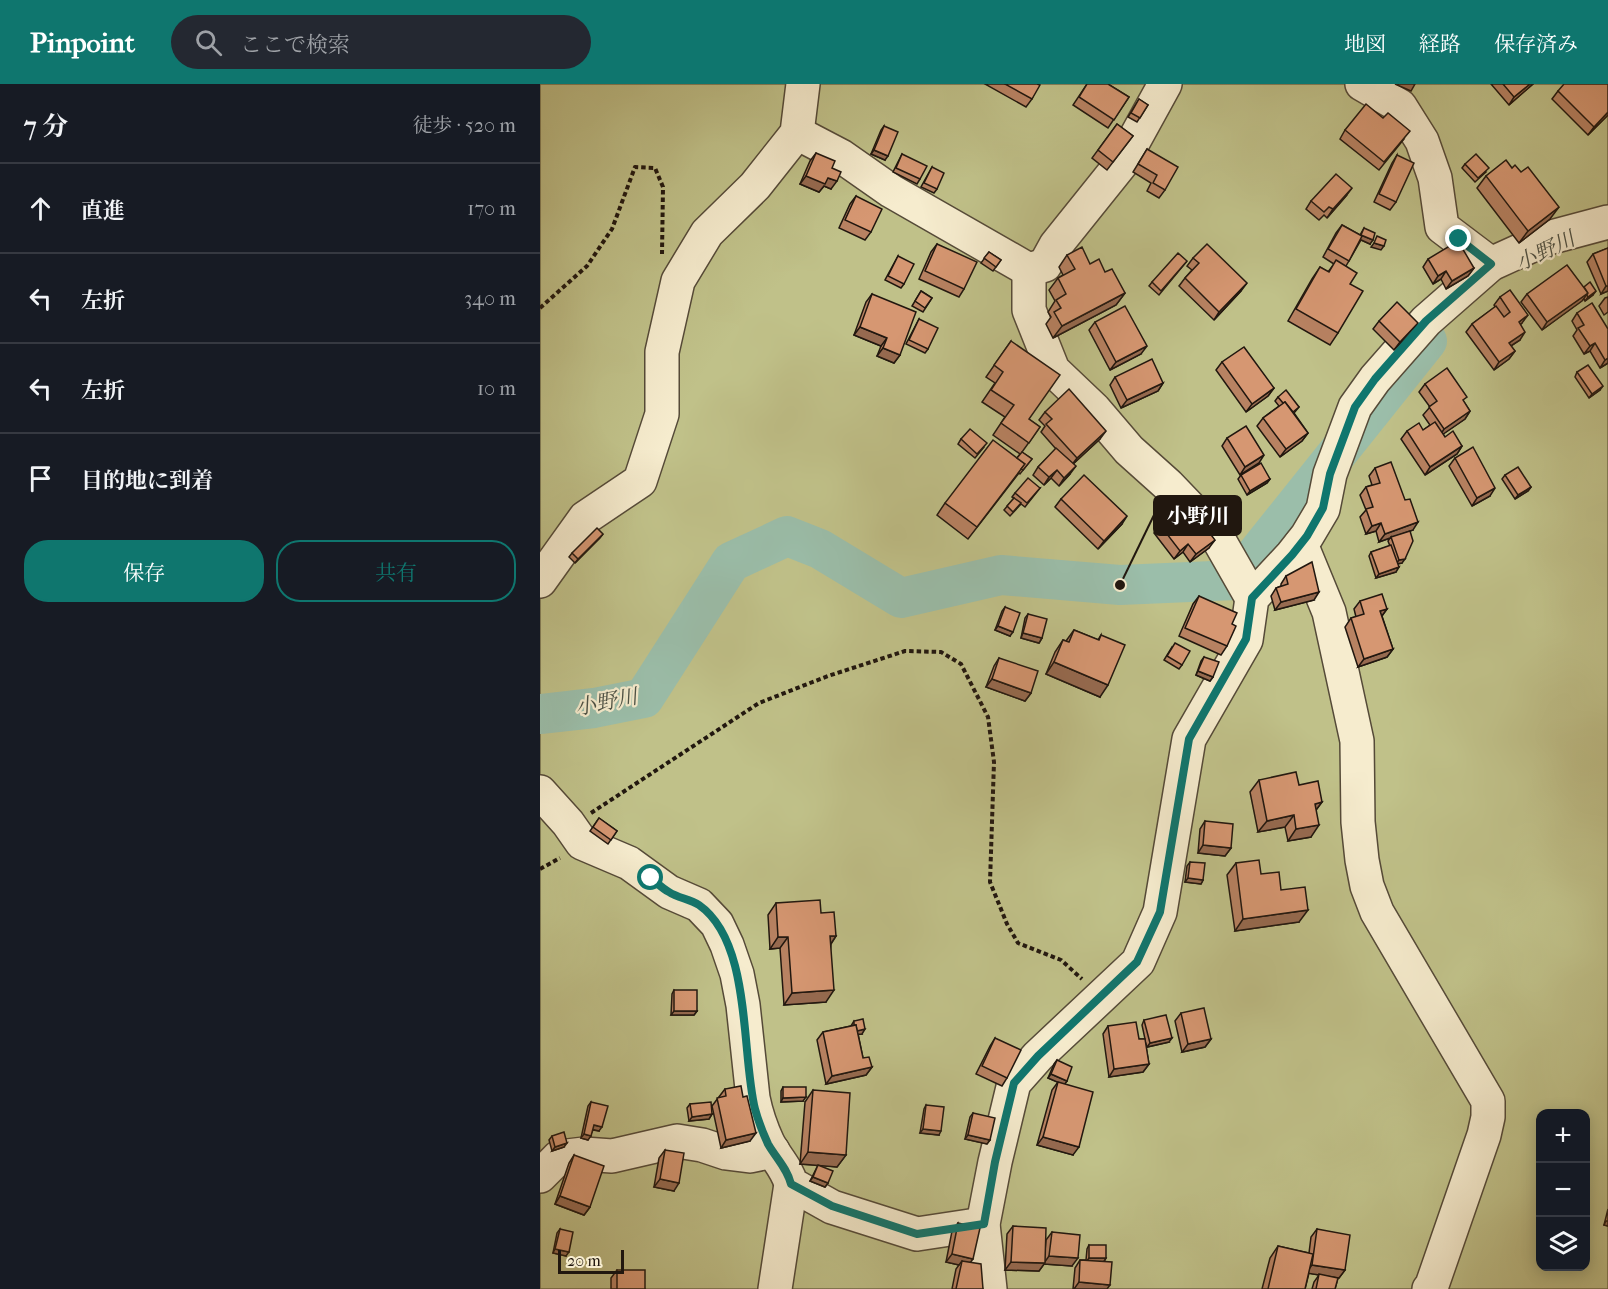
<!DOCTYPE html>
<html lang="ja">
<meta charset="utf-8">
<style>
body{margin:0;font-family:"IM FELL French Canon","Noto Serif JP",serif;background:#242831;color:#f1f3f6}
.controls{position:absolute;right:18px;bottom:18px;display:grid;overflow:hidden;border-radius:12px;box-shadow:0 3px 15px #0003}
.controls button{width:54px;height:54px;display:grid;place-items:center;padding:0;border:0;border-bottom:2px solid #363941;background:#171b24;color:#f1f3f6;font:30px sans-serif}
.scale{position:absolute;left:18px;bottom:15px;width:66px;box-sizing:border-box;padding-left:6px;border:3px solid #21170f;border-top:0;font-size:16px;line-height:21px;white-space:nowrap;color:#21170f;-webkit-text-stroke:4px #f6ecce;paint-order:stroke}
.stop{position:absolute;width:18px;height:18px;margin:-14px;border:4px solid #0f766e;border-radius:50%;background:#fff}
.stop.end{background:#0f766e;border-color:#fff;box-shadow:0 2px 6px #0008}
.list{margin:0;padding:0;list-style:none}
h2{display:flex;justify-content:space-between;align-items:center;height:78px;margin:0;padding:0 24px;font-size:26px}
h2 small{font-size:20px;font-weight:400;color:#9ea1a6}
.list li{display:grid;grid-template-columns:39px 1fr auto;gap:18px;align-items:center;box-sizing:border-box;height:90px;padding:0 24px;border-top:2px solid #363941}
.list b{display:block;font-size:22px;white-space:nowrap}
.list em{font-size:20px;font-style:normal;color:#9ea1a6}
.actions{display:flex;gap:12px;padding:18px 24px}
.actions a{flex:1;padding:14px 0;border:2px solid #0f766e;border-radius:24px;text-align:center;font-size:21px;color:#0f766e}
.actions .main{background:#0f766e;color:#fff}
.icon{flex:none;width:33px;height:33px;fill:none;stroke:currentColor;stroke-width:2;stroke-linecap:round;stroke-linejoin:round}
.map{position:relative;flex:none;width:1068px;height:1205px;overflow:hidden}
header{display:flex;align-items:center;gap:36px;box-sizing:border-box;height:84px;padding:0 30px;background:#0f766e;color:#fff}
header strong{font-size:28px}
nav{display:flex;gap:33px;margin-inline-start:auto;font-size:21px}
.search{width:420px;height:54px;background:#242831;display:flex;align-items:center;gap:15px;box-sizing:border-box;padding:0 21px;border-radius:33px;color:#9ea1a6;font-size:22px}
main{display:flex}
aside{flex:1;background:#171b24}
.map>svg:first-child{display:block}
.green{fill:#c0c189;stroke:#706c4c;stroke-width:1.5;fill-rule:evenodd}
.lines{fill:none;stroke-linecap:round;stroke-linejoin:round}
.river{stroke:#9bbeaa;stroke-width:40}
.minor-casing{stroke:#554a38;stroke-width:36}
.path{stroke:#21170f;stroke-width:4;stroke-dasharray:4.5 3;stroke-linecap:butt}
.minor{stroke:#f6ecce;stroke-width:33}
.wall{fill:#b88262;stroke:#21170f;stroke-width:1.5}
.shaded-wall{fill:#966a50;stroke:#21170f;stroke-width:1.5}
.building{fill:#d69772;stroke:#21170f;stroke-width:1.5}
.route{stroke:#0f766e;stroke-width:8}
.labels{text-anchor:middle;stroke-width:4.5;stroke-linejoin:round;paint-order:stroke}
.water-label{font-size:21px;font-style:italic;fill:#4c5145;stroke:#f6ecce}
.leader{fill:none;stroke:#21170f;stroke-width:2}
.callout-dot{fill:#21170f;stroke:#f6ecce;stroke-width:2}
.callout{fill:#21170f;stroke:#21170f;stroke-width:2}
.callout-label{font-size:21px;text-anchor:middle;font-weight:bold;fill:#fff}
</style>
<header>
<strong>Pinpoint</strong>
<div class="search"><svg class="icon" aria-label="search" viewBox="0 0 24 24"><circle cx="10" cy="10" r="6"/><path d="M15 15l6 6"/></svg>ここで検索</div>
<nav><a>地図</a><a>経路</a><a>保存済み</a></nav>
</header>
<main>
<aside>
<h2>7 分<small>徒歩 · 520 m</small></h2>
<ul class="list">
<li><svg class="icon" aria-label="ahead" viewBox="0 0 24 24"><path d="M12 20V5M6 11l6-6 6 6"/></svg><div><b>直進</b></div><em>170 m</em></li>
<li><svg class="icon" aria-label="left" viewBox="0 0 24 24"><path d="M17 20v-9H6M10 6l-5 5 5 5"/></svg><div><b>左折</b></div><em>340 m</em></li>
<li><svg class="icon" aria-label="left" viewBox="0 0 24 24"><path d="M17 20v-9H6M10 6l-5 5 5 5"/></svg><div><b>左折</b></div><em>10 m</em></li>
<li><svg class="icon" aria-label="arrive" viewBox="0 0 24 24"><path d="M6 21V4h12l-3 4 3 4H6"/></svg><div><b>目的地に到着</b></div></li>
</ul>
<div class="actions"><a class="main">保存</a><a>共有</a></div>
</aside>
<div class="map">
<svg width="1068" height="1205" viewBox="0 0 1068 1205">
<rect width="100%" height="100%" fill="#f1e1b4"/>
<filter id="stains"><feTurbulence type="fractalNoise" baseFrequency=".00333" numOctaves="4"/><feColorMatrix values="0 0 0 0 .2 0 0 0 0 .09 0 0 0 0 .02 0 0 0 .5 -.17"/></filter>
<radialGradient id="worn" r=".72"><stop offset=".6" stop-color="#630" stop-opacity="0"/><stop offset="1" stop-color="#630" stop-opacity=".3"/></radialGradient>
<path class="green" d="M0,0H1068V1205H0ZM1000,1030H1046V1182H1000Z"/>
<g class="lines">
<polyline class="river" points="0,630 54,624 104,614 191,478 247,452 280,465 361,514 461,491 580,501 696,496 887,257"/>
<defs>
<g id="minor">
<polyline points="822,0 860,22 882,57 895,94 902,143 951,180"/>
<polyline points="257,49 301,72 351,107 489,186 505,181 516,161 581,80 625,0"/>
<polyline points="489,186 489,226 513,286 554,325 589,366 628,401 676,451 712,514"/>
<polyline points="761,460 789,528 817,657 818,738 822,776 827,802 837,828 948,1017 948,1033 944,1051 891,1204 889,1205"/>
<polyline points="0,497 45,434 100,397 122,330 122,268 138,197 167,149 215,102 257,49 263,0"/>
<path d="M0,708L28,739L42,759L89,779L129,808L159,821L177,840L187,861L197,890L203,921L213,1014C216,1029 221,1044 228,1059C235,1073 247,1084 251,1100L292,1123L377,1150L443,1140"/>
<polyline points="0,1092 19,1073 44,1070 72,1072 137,1057 162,1061 186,1069 210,1072 233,1067"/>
<polyline points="235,1205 251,1100"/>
<polyline points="450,1205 443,1140 455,1078 474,999 498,972 598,878 620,828 649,655 706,556 712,514 752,471 767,452 783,425 790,390 815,323 835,295 886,237 951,180 1008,154 1068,138"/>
</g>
</defs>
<use href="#minor" class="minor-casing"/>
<g class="path">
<polyline points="0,224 47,182 72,145 95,83 115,84 123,103 122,170"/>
<polyline points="51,729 219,619 288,592 365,567 401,568 421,580 448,633 454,678 450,798 467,840 478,859 521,876 542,895"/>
<polyline points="0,785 20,774"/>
</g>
<use href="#minor" class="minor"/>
</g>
<g class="wall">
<polygon points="445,0 497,0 492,15 486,23"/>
<polygon points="547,0 568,0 589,13 568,44 533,21"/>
<polygon points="951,0 993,0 969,21"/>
<polygon points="1018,7 1068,31 1048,51 1012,15"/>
<polygon points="599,15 608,21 597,38 588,33"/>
<polygon points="577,40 593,52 567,86 552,74"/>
<polygon points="344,42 345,76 331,70 341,46"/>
<polygon points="805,46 864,55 839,86 800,55"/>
<polygon points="607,65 625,106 619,114 607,107 611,99 593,88"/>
<polygon points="276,69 292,84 291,105 284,102 279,108 260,100 270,77"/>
<polygon points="362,70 380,95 377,100 353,88"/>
<polygon points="857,71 856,118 850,126 834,118 852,79"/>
<polygon points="925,80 946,88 935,98 922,84"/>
<polygon points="392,83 397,105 394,109 381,103"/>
<polygon points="972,84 1010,135 979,159 937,104 946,92"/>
<polygon points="316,112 331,148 325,156 299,144 310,120"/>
<polygon points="806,112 787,134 784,131 779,136 766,125 771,117"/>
<polygon points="802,141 820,151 824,144 830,160 821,156 806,182 810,200 798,249 790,261 748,237 772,195 780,183 788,188 794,180 783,173 796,149"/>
<polygon points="397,160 424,205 419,213 379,195 391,168"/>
<polygon points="1068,164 1068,207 1061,210 1047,178 1053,170"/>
<polygon points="449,168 461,176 453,187 441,179"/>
<polygon points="527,171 550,180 565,188 585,209 576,221 513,254 506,240 511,233 508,228 515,217 509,206 518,194 523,191 519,183"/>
<polygon points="358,172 364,200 361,204 345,196"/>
<polygon points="653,174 701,207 674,236 639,202 645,194 652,186 647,182"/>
<polygon points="888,175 934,184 928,192 906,205 901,195 893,200 883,183"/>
<polygon points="647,177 619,211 609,202 612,198"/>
<polygon points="1044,203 1053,211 1045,217 1044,215 1002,246 981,218 987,210"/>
<polygon points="381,207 392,214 383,228 372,222"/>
<polygon points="332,210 360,271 354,279 337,272 341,262 314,251 326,218"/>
<polygon points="960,213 982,239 980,241 980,256 971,262 975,267 969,275 954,286 926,248 932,240 955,223 954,221"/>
<polygon points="1068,213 1068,228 1064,231 1059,222 1065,214"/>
<polygon points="1037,229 1068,245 1068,279 1060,284 1050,267 1044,270 1033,252 1037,246 1032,237"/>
<polygon points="379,235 388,265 385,269 366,260"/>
<polygon points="839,237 873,247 854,266 833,245"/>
<polygon points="555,238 601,270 570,286 549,246"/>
<polygon points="471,257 489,335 500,343 482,368 492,375 480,390 479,389 428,455 397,431 405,419 477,374 480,370 453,351 465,333 442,318 455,299 446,293"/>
<polygon points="682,278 734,304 728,312 706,328 676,286"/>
<polygon points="1037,288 1060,306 1049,314 1035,293"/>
<polygon points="575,293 623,299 618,307 581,324 570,301"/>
<polygon points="885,300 924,318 930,327 925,335 903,350 905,353 922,362 917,370 885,391 861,355 867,347 883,346 890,341 883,331 890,323 879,308"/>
<polygon points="738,313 759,323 754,329 768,349 762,357 740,373 717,342 723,334 739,322 735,317"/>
<polygon points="505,328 560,355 533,380 530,390 519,402 511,394 504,401 493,391 498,383 516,365 501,348 505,342 499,336"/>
<polygon points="687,354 719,379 700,391 682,362"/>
<polygon points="421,355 444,363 435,374 418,360"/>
<polygon points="915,374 950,412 932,422 909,382"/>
<polygon points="835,384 873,446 870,447 862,479 857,480 856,488 836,494 829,472 831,468 850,462 848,457 850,454 839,458 836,447 826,450 820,433 826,426 820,411 826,403 832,401 829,392"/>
<polygon points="701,391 730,395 727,399 707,411 698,395"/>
<polygon points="965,391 991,403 988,407 975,415 962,395"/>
<polygon points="500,404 485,423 481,420 470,432 464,426 474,414 472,413 475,409"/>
<polygon points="521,415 582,440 558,465 515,423"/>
<polygon points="620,441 669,464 650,478 643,468 634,475 614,449"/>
<polygon points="63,450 35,479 29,473 32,469"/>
<polygon points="746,492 774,516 735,526 731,512 736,504 741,502 741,500"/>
<polygon points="659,512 692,540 687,562 681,571 639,552 653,520"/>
<polygon points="820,517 847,525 842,532 853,565 847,573 818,583 805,543 811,534 816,533 814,525"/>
<polygon points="465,523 470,552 455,546 462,527"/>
<polygon points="488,530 502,554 499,559 481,554 485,534"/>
<polygon points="534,546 558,556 561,551 560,613 506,590 515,568 523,556 526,557"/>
<polygon points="632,563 642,581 639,585 624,576"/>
<polygon points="664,573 673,593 670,597 656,591 661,577"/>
<polygon points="459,574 491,609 485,617 446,603 454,582"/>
<polygon points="719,696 759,701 782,718 776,726 771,753 748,757 745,743 718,748 710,708"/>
<polygon points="59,734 77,747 68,760 50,747"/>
<polygon points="665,737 691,764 685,772 658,769 660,745"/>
<polygon points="650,778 663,796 661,800 645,798 647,782"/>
<polygon points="696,779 721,790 741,806 759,838 695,847 687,791"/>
<polygon points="236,819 281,829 296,852 291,860 286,918 244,921 240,864 230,865 228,831"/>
<polygon points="134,906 157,927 154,931 131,931 132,910"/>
<polygon points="641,929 671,955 665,963 642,968 635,937"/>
<polygon points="604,936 629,958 607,963 605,957 609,980 603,988 569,993 563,950 568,942 599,955 605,955 602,941"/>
<polygon points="314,937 322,950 318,950 323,974 332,983 326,991 286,1000 277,956 283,948 311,942"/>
<polygon points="455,954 467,994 462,1002 436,990 450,962"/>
<polygon points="517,976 527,997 524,1000 533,1071 497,1061 512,1006 518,998 508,994 514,980"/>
<polygon points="243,1003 263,1017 241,1018 241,1007"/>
<polygon points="185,1005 203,1013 210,1057 181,1064 172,1022"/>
<polygon points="273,1006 306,1071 297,1083 279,1081 288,1099 285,1103 270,1097 278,1081 260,1080 265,1018"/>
<polygon points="51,1018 59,1047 53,1046 48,1056 41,1054 48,1022"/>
<polygon points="150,1020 172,1030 169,1035 149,1037 147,1024"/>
<polygon points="386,1021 399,1051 380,1049 384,1025"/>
<polygon points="433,1029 450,1056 447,1060 425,1055 430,1033"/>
<polygon points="12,1052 24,1063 12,1067 9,1056"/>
<polygon points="125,1066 134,1107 114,1103 119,1074"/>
<polygon points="34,1071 50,1123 44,1131 15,1120 29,1079"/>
<polygon points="1068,1125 1068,1142 1064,1141"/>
<polygon points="418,1139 430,1179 443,1205 412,1205 416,1185 419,1181 406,1178 412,1147"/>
<polygon points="473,1142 505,1167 506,1156 512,1148 532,1182 504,1180 499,1187 465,1186 467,1150"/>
<polygon points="20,1145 26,1172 13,1169 17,1149"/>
<polygon points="777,1145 805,1186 799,1194 798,1194 795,1205 772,1205 774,1198 779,1191 769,1189 765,1205 722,1205 730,1174 738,1162 769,1169 771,1153"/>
<polygon points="549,1161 566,1174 564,1178 567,1205 533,1205 535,1184 540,1176 546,1176 547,1165"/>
<polygon points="77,1186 105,1205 71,1205 71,1194"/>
</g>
<g class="shaded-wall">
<polygon points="855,0 875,0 871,7"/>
<polygon points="990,0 993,0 969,21 974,13"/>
<polygon points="1068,28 1068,31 1048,51 1054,43"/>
<polygon points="334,66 348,72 345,76 331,70"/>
<polygon points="266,92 288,94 297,97 291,105 284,102 279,108 260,100"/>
<polygon points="812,104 806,112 787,134 793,125"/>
<polygon points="1019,123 1010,135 979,159 988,147"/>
<polygon points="821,151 833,156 830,160 819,155"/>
<polygon points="834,159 844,162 841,166 831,163"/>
<polygon points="934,184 928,192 906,205 912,197"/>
<polygon points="906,187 901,195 893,200 898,192"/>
<polygon points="707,199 701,207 674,236 679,228"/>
<polygon points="1066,202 1068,202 1068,207 1061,210"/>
<polygon points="1056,207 1053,211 1045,217 1048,213"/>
<polygon points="585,209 576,221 513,254 522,242"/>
<polygon points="1048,209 1042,217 1002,246 1007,238"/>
<polygon points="988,231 982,239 973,246 979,238"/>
<polygon points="878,239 873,247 854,266 860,258"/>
<polygon points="320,243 347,254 341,262 314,251"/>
<polygon points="985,248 980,256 963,267 969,259"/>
<polygon points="1055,259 1050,267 1044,270 1050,262"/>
<polygon points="607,262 601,270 570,286 576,278"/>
<polygon points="343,264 360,271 354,279 337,272"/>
<polygon points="975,267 969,275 954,286 959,278"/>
<polygon points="1068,274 1068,279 1060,284 1065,276"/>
<polygon points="623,299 618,307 581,324 587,316"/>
<polygon points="1063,302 1060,306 1049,314 1052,310"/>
<polygon points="734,304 728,312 706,328 712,320"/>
<polygon points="930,327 925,335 899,353 904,345"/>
<polygon points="566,347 560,355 531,382 537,374"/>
<polygon points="768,349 762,357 740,373 746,365"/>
<polygon points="922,362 917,370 885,391 890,383"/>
<polygon points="724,371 719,379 700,391 705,383"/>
<polygon points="536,382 530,390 519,402 524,394"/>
<polygon points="517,386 511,394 504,401 509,393"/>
<polygon points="730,395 727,399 707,411 710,407"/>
<polygon points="991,403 988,407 975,415 978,411"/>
<polygon points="955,404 950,412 932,422 937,414"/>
<polygon points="587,432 582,440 558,465 564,457"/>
<polygon points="878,438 873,446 851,454 851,453 850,454 839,458 845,450"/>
<polygon points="841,439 836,447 826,450 832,442"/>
<polygon points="63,450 60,454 35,479 38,475"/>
<polygon points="675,456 669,464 650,478 656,470"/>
<polygon points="648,460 643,468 634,475 640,467"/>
<polygon points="865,475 862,479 856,480 859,476"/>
<polygon points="859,483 856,488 836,494 839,490"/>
<polygon points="779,508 774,516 735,526 741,518"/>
<polygon points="847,525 841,533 840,527"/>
<polygon points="458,542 473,548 470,552 455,546"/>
<polygon points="483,549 502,554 499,559 481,554"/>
<polygon points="853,565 847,573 818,583 824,575"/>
<polygon points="514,578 568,601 560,613 506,590"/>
<polygon points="658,587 673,593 670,597 656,591"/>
<polygon points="452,595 491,609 485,617 446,603"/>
<polygon points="782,718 773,730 775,720"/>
<polygon points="754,731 745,743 718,748 727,737"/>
<polygon points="779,741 771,753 748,757 756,745"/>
<polygon points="663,761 691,764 685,772 658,769"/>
<polygon points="648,794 663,796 661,800 645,798"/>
<polygon points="768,826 759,838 695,847 703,835"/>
<polygon points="290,852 296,852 288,864"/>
<polygon points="238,853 248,853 240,864 230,865"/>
<polygon points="294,906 286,918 244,921 252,909"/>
<polygon points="134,927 157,927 154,931 131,931"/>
<polygon points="325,945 322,950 313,951 316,947"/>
<polygon points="632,954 629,958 607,963 610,959"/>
<polygon points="671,955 665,963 642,968 648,960"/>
<polygon points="609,980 603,988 569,993 574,985"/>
<polygon points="332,983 326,991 286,1000 292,992"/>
<polygon points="511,990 527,997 524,1001 508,994"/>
<polygon points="266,1013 263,1017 241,1018 243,1014"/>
<polygon points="172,1030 169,1035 149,1037 152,1033"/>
<polygon points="54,1041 62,1043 59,1047 51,1045"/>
<polygon points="383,1045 401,1047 399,1051 380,1049"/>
<polygon points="216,1049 210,1057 181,1064 186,1056"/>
<polygon points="44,1050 51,1052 48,1056 41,1054"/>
<polygon points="428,1051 450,1056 447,1060 425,1055"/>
<polygon points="503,1053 539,1063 533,1071 497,1061"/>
<polygon points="27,1059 24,1063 12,1067 15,1063"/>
<polygon points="268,1068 306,1071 297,1083 260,1080"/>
<polygon points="273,1093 288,1099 285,1103 270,1097"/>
<polygon points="120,1095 139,1099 134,1107 114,1103"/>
<polygon points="20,1112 50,1123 44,1131 15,1120"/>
<polygon points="1066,1137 1068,1137 1068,1142 1064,1141"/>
<polygon points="15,1165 29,1168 26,1172 13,1169"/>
<polygon points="412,1170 433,1175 427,1183 422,1177 419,1181 406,1178"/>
<polygon points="509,1172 538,1174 532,1182 504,1180 499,1187 465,1186 471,1178 504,1179"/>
<polygon points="549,1174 566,1174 563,1179 546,1178"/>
<polygon points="772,1181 805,1186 799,1194 766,1189"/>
<polygon points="539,1198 570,1201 567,1205 534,1205"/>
</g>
<g class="building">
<polygon points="465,0 497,0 500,1 492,15"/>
<polygon points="547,0 568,0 589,13 574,36 539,13"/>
<polygon points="963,0 990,0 974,13"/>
<polygon points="1024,0 1068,0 1068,28 1054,43 1018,7"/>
<polygon points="599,15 608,21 600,34 591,29"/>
<polygon points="826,20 843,34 848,29 870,47 844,78 805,46"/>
<polygon points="577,40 593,52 573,78 558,66"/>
<polygon points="344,42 358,48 348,72 334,66"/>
<polygon points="607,65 638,83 625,106 613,99 617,91 598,80"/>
<polygon points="276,69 295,77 292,84 301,88 297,97 288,94 285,100 266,92"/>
<polygon points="362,70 387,82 380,95 356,84"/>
<polygon points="936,70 949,84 938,94 925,80"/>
<polygon points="857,71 874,79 856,118 839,110"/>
<polygon points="966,76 972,84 975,81 981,88 988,83 1019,123 988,147 946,92"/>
<polygon points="392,83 404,89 397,105 384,99"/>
<polygon points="796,90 812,104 793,125 789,123 784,128 771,117"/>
<polygon points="316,112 342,125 331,148 305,136"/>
<polygon points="802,141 822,152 809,177 788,165"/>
<polygon points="824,144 835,149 833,156 821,151"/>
<polygon points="837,152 846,156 844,162 834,159"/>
<polygon points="918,157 934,184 912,197 906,187 898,192 888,175"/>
<polygon points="397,160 437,178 424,205 385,187"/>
<polygon points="667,160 707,199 679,228 645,194 659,179 653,174"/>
<polygon points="542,163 550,180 559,175 565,188 572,185 585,209 522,242 514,228 521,224 516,216 526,210 518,194 535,185 527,171"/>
<polygon points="1068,164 1068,202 1066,202 1053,170"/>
<polygon points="449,168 461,176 456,183 444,174"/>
<polygon points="638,169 647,177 621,207 612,198"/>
<polygon points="358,172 374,180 364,200 348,192"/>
<polygon points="796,176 817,189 810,200 823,207 798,249 756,225 780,183 789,188"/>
<polygon points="1027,181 1048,209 1007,238 987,210"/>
<polygon points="1050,198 1056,207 1048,213 1047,211 1048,209 1044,203"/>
<polygon points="970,206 988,231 979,238 985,248 969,259 975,267 959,278 932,240 956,222 964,233 970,228 960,213"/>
<polygon points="381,207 392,214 385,224 375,217"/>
<polygon points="332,210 376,228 360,271 343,264 347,254 320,243"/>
<polygon points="857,218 878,239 860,258 839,237"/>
<polygon points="1052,219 1068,245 1068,274 1065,276 1055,259 1050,262 1038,244 1044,241 1037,229"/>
<polygon points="585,222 607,262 576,278 555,238"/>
<polygon points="379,235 398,244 388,265 369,256"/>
<polygon points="471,257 520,291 489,335 500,343 489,359 461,339 474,321 451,306 463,288 454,281"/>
<polygon points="704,263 734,304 712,320 682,278"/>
<polygon points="612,275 623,299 587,316 575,293"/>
<polygon points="1048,281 1063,302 1052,310 1037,288"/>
<polygon points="907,284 927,313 923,316 930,327 904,345 889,323 897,317 885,300"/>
<polygon points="529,305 566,347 537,374 506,340 512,335 505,328"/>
<polygon points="746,306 759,323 753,328 745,318 743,319 738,313"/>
<polygon points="745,318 768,349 746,365 723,334"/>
<polygon points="895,338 905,353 913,347 922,362 890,383 867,347 879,339 883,346"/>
<polygon points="706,342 724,371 705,383 687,354"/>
<polygon points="430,345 447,359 437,370 421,355"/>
<polygon points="453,356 485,380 437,443 405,419"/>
<polygon points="933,363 955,404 937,414 915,374"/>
<polygon points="516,364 536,382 524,394 517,386 509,393 498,383"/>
<polygon points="482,368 492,375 483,386 481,385 485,380 477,374"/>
<polygon points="851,378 865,416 870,415 878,438 845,450 841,439 832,442 826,425 833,423 826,403 840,399 835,384"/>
<polygon points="721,379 730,395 710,407 701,391"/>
<polygon points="978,383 991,403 978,411 965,391"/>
<polygon points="544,391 587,432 564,457 521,415"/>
<polygon points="488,394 500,404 487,419 475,409"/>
<polygon points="474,414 481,419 473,428 467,422"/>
<polygon points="650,423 675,456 656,470 648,460 640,467 620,441 639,426 642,430"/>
<polygon points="57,444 63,450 38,475 32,469"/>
<polygon points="870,447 873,457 865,475 859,476 851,453"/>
<polygon points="851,461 859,483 839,490 831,468"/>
<polygon points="772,478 779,508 741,518 736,504 748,500 746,492"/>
<polygon points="842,510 847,525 840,527 853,565 824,575 811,534 824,530 820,517"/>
<polygon points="659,512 697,529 692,540 696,542 687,562 645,544"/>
<polygon points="465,523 480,529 473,548 458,542"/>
<polygon points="488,530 507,535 502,554 483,549"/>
<polygon points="534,546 559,556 561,551 585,561 568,601 514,578 523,556 529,558"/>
<polygon points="635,559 650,567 642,581 627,572"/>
<polygon points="664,573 679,578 673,593 658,587"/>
<polygon points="459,574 498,587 491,609 452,595"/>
<polygon points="756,688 759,701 778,697 782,718 775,720 779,741 756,745 754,731 727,737 719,696"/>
<polygon points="59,734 77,747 71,756 53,743"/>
<polygon points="665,737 693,740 691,764 663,761"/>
<polygon points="719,776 721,790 739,788 741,806 765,803 768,826 703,835 696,779"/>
<polygon points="650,778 665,779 663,796 648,794"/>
<polygon points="280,816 281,829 294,828 296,852 290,852 294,906 252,909 248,853 238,853 236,819"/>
<rect x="134" y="906" width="23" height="21"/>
<polygon points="664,924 671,955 648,960 641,929"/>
<polygon points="626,931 632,954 610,959 604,936"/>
<polygon points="323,935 325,945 317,947 316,941 314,941 314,937"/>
<polygon points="596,938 599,955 605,955 609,980 574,985 568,942"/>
<polygon points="316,941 323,974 329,973 332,983 292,992 283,948"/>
<polygon points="455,954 481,966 467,994 442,982"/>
<polygon points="517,976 532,983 527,997 511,990"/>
<polygon points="518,998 553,1008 539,1063 503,1053"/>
<polygon points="201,1002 203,1013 207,1012 216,1049 186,1056 177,1014 186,1012 185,1005"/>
<polygon points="243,1003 266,1003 266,1013 243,1014"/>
<polygon points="273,1006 310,1009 306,1071 268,1068"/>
<polygon points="51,1018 68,1022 62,1043 54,1041 51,1052 44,1050"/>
<polygon points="171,1018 172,1030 152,1033 150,1020"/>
<polygon points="386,1021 404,1023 401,1047 383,1045"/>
<polygon points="433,1029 455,1034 450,1056 428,1051"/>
<polygon points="24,1048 27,1059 15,1063 12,1052"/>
<polygon points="125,1066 144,1069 139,1099 120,1095"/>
<polygon points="34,1071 64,1082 50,1123 20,1112"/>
<polygon points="278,1081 293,1087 288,1099 273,1093"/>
<polygon points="418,1139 440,1144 433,1175 412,1170"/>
<polygon points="473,1142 506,1144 505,1179 471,1178"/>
<polygon points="20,1145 33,1148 29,1168 15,1165"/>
<polygon points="777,1145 810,1151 805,1186 772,1181"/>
<polygon points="512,1148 540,1151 538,1174 509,1172"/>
<rect x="549" y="1161" width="17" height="13"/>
<polygon points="738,1162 773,1170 765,1205 728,1205"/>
<polygon points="540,1176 572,1178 570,1201 539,1198"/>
<polygon points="422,1177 441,1180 443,1205 416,1205"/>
<rect x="77" y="1186" width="28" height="19"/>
<polygon points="779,1190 798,1194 795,1205 776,1205"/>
</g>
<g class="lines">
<path class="route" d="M111,794C117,799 123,805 129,808C138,814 150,815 159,821C212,858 201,969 215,1025C218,1036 223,1049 228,1060C236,1074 247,1084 251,1100L292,1122L377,1150L444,1140L455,1078L474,999L498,972L597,878L620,828L649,655L706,555L712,514L752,471L767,452L783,424L790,390L815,323L835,295L886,237L951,180L919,155"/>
</g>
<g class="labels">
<g class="water-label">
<text transform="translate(1005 167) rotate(-26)" y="7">小野川</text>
<text transform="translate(66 618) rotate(-11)" y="7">小野川</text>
</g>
</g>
<path class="leader" d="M580 501L614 431"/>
<circle class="callout-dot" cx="580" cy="501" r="6"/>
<rect class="callout" x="614" y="412" width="87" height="39" rx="6"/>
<g class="callout-label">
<text x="658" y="439">小野川</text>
</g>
<rect width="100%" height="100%" filter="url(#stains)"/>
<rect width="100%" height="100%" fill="url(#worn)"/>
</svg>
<div class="controls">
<button>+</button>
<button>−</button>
<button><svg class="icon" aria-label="layers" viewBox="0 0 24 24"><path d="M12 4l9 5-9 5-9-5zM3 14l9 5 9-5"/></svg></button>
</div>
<div class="scale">20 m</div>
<div class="stop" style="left:111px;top:794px"></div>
<div class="stop end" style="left:919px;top:155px"></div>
</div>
</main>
